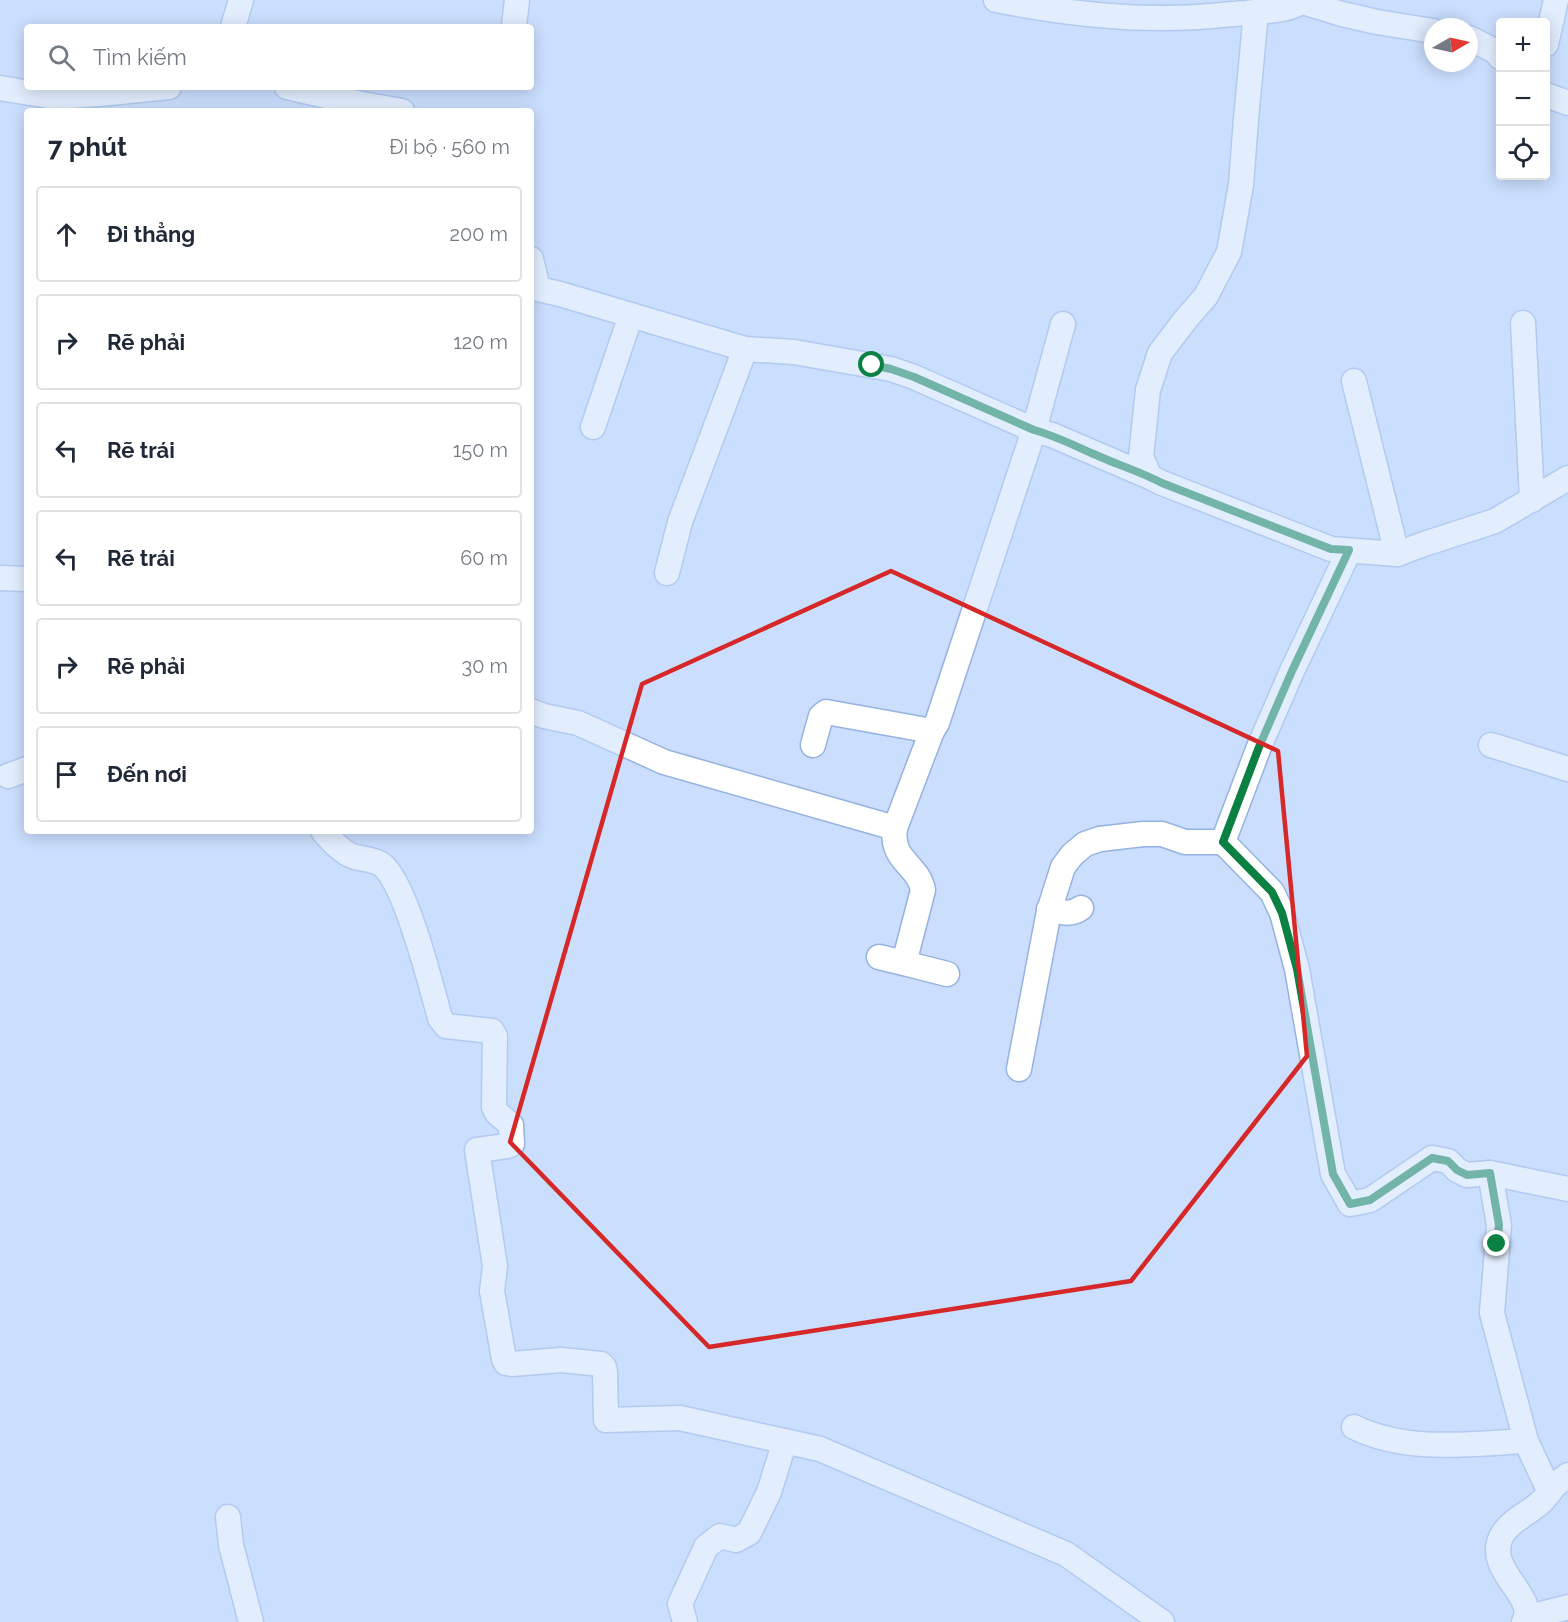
<!DOCTYPE html>
<html lang="vi">
<meta charset="utf-8">
<style>
body{margin:0;font-family:Raleway,sans-serif;background:#f2f2f3;color:#1f2937}
.controls{position:absolute;right:18px;top:18px;display:grid;overflow:hidden;border-radius:6px;box-shadow:0 3px 15px #0003}
.controls button{width:54px;height:54px;display:grid;place-items:center;padding:0;border:0;border-bottom:2px solid #e0e1e3;background:#fff;color:#1f2937;font:30px sans-serif}
.compass{position:absolute;left:1424px;top:18px;width:54px;height:54px;border-radius:50%;background:#fff;box-shadow:0 3px 15px #0003;rotate:81deg}
.stop{position:absolute;width:18px;height:18px;margin:-14px;border:4px solid #0b8043;border-radius:50%;background:#fff}
.stop.end{background:#0b8043;border-color:#fff;box-shadow:0 2px 6px #0008}
.list{margin:0;padding:0;list-style:none}
h2{display:flex;justify-content:space-between;align-items:center;height:78px;margin:0;padding:0 24px;font-size:26px}
h2 small{font-size:20px;font-weight:400;color:#747a83}
.list li{display:grid;grid-template-columns:39px 1fr auto;gap:18px;align-items:center;box-sizing:border-box;height:96px;margin:0 12px 12px;padding:0 12px;border:2px solid #e0e1e3;border-radius:6px}
.list b{display:block;font-size:22px;white-space:nowrap}
.list em{font-size:20px;font-style:normal;color:#747a83}
.icon{flex:none;width:33px;height:33px;fill:none;stroke:currentColor;stroke-width:2;stroke-linecap:round;stroke-linejoin:round}
.map{position:relative;flex:none;width:1568px;height:1622px;overflow:hidden}
.search{position:absolute;background:#fff;box-shadow:0 3px 15px #0003;left:24px;top:24px;width:510px;height:66px;display:flex;align-items:center;gap:15px;box-sizing:border-box;padding:0 21px;border-radius:6px;color:#747a83;font-size:22px}
.panel{position:absolute;background:#fff;box-shadow:0 3px 15px #0003;left:24px;top:108px;width:510px;height:726px;border-radius:6px}
.map>svg:first-child{display:block}
.lines{fill:none;stroke-linecap:round;stroke-linejoin:round}
.minor-casing{stroke:#94b2e2;stroke-width:27}
.minor{stroke:#fff;stroke-width:24}
.route{stroke:#0b8043;stroke-width:8}
.marked{fill:none;stroke:#d62828;stroke-width:4.5;stroke-linejoin:round}
</style>
<div class="map">
<svg width="1568" height="1622" viewBox="0 0 1568 1622">
<rect width="100%" height="100%" fill="#cbdefd"/>
<g class="lines">
<defs>
<g id="minor">
<path d="M996,0C1062,13 1130,21 1197,17C1214,16 1230,14 1247,13C1263,11 1293,11 1303,0"/>
<polyline points="1303,2 1342,14 1377,22 1433,31"/>
<polyline points="1256,12 1246,119 1241,185 1229,252 1206,296 1186,319 1160,353 1148,390 1141,457 1150,477 1162,483 1331,549 1397,554 1424,544 1495,521 1568,478"/>
<polyline points="514,26 517,0"/>
<polyline points="233,27 241,0"/>
<polyline points="1469,38 1495,51 1500,57"/>
<polyline points="1546,44 1556,0"/>
<polyline points="287,87 362,104 402,111"/>
<polyline points="0,88 55,97 99,94 169,87"/>
<polyline points="1546,95 1568,103"/>
<polyline points="531,259 538,289 560,294 745,349 794,352 891,369 914,377 1034,430 1052,435 1150,477"/>
<polyline points="1523,323 1532,500"/>
<polyline points="1354,381 1397,554"/>
<polyline points="593,427 631,315"/>
<polyline points="1349,551 1292,671 1259,747 1223,842 1272,892 1282,913 1297,969 1333,1174 1350,1204 1370,1200 1432,1158 1448,1161 1457,1170 1467,1175 1490,1173 1568,1189"/>
<polyline points="667,573 680,522 745,349"/>
<polyline points="0,578 27,579"/>
<polyline points="531,711 544,716 578,723 664,762 895,828"/>
<path d="M932,731L895,828C890,861 918,864 923,890L904,963L947,974"/>
<polyline points="813,745 821,716 826,712 932,731 937,723 1034,430 1063,324"/>
<polyline points="1491,745 1568,769"/>
<polyline points="8,776 27,769"/>
<path d="M323,831C332,841 342,853 355,857C363,859 375,860 381,864C406,882 431,986 440,1018L446,1026L492,1031L495,1036L494,1107L497,1113L511,1125L512,1144L507,1146L477,1150L495,1266L492,1291L504,1359L506,1363L512,1364L561,1360L601,1364L604,1367L605,1372L606,1420L680,1418L820,1449L1066,1554L1162,1622"/>
<path d="M1049,909C1061,912 1070,916 1081,908"/>
<polyline points="879,957 904,963"/>
<polyline points="1019,1069 1049,911 1063,867 1072,855 1085,844 1100,839 1143,834 1162,834 1185,842 1223,842"/>
<polyline points="1490,1173 1499,1225 1492,1313 1526,1441 1546,1484 1555,1485 1568,1475"/>
<path d="M1354,1427C1407,1453 1469,1444 1526,1441"/>
<polyline points="228,1517 231,1545 251,1622"/>
<polyline points="1526,1618 1568,1607"/>
<polyline points="685,1622 680,1604 706,1547 720,1536 736,1540 749,1533 769,1492 785,1441"/>
<path d="M1524,1622C1539,1597 1485,1571 1501,1537C1509,1521 1528,1514 1540,1503C1546,1498 1550,1491 1555,1485"/>
</g>
</defs>
<use href="#minor" class="minor-casing"/>
<use href="#minor" class="minor"/>
</g>
<g class="lines">
<path class="route" d="M872,365L891,369L914,377L1034,430C1056,436 1075,446 1096,455C1118,465 1141,472 1162,483L1331,549L1349,550L1292,671L1259,747L1223,842L1272,892L1282,913L1297,969L1333,1174L1350,1204L1370,1200L1432,1158L1448,1161L1457,1170L1467,1175L1490,1173L1499,1225L1497,1244"/>
</g>
<path d="M0 0H1568V1622H0ZM891,571L1278,751L1307,1056L1131,1281L709,1347L510,1142L642,684Z" fill="#cbdefd" fill-opacity=".55" fill-rule="evenodd"/>
<path class="marked" d="M891,571L1278,751L1307,1056L1131,1281L709,1347L510,1142L642,684Z"/>
</svg>
<div class="controls">
<button>+</button>
<button>−</button>
<button><svg class="icon" aria-label="locate" viewBox="0 0 24 24"><circle cx="12" cy="12" r="6"/><path d="M12 2v4M12 18v4M2 12h4M18 12h4"/></svg></button>
</div>
<svg class="compass" viewBox="-18 -18 36 36"><path d="M0-13l5 13h-10z" fill="#e53935"/><path d="M0 13l5-13h-10z" fill="#747a83"/></svg>
<div class="stop" style="left:872px;top:365px"></div>
<div class="stop end" style="left:1497px;top:1244px"></div>
<div class="search"><svg class="icon" aria-label="search" viewBox="0 0 24 24"><circle cx="10" cy="10" r="6"/><path d="M15 15l6 6"/></svg>Tìm kiếm</div>
<section class="panel">
<h2>7 phút<small>Đi bộ · 560 m</small></h2>
<ul class="list">
<li><svg class="icon" aria-label="ahead" viewBox="0 0 24 24"><path d="M12 20V5M6 11l6-6 6 6"/></svg><div><b>Đi thẳng</b></div><em>200 m</em></li>
<li><svg class="icon" aria-label="right" viewBox="0 0 24 24"><path d="M7 20v-9h11M14 6l5 5-5 5"/></svg><div><b>Rẽ phải</b></div><em>120 m</em></li>
<li><svg class="icon" aria-label="left" viewBox="0 0 24 24"><path d="M17 20v-9H6M10 6l-5 5 5 5"/></svg><div><b>Rẽ trái</b></div><em>150 m</em></li>
<li><svg class="icon" aria-label="left" viewBox="0 0 24 24"><path d="M17 20v-9H6M10 6l-5 5 5 5"/></svg><div><b>Rẽ trái</b></div><em>60 m</em></li>
<li><svg class="icon" aria-label="right" viewBox="0 0 24 24"><path d="M7 20v-9h11M14 6l5 5-5 5"/></svg><div><b>Rẽ phải</b></div><em>30 m</em></li>
<li><svg class="icon" aria-label="arrive" viewBox="0 0 24 24"><path d="M6 21V4h12l-3 4 3 4H6"/></svg><div><b>Đến nơi</b></div></li>
</ul>
</section>
</div>
